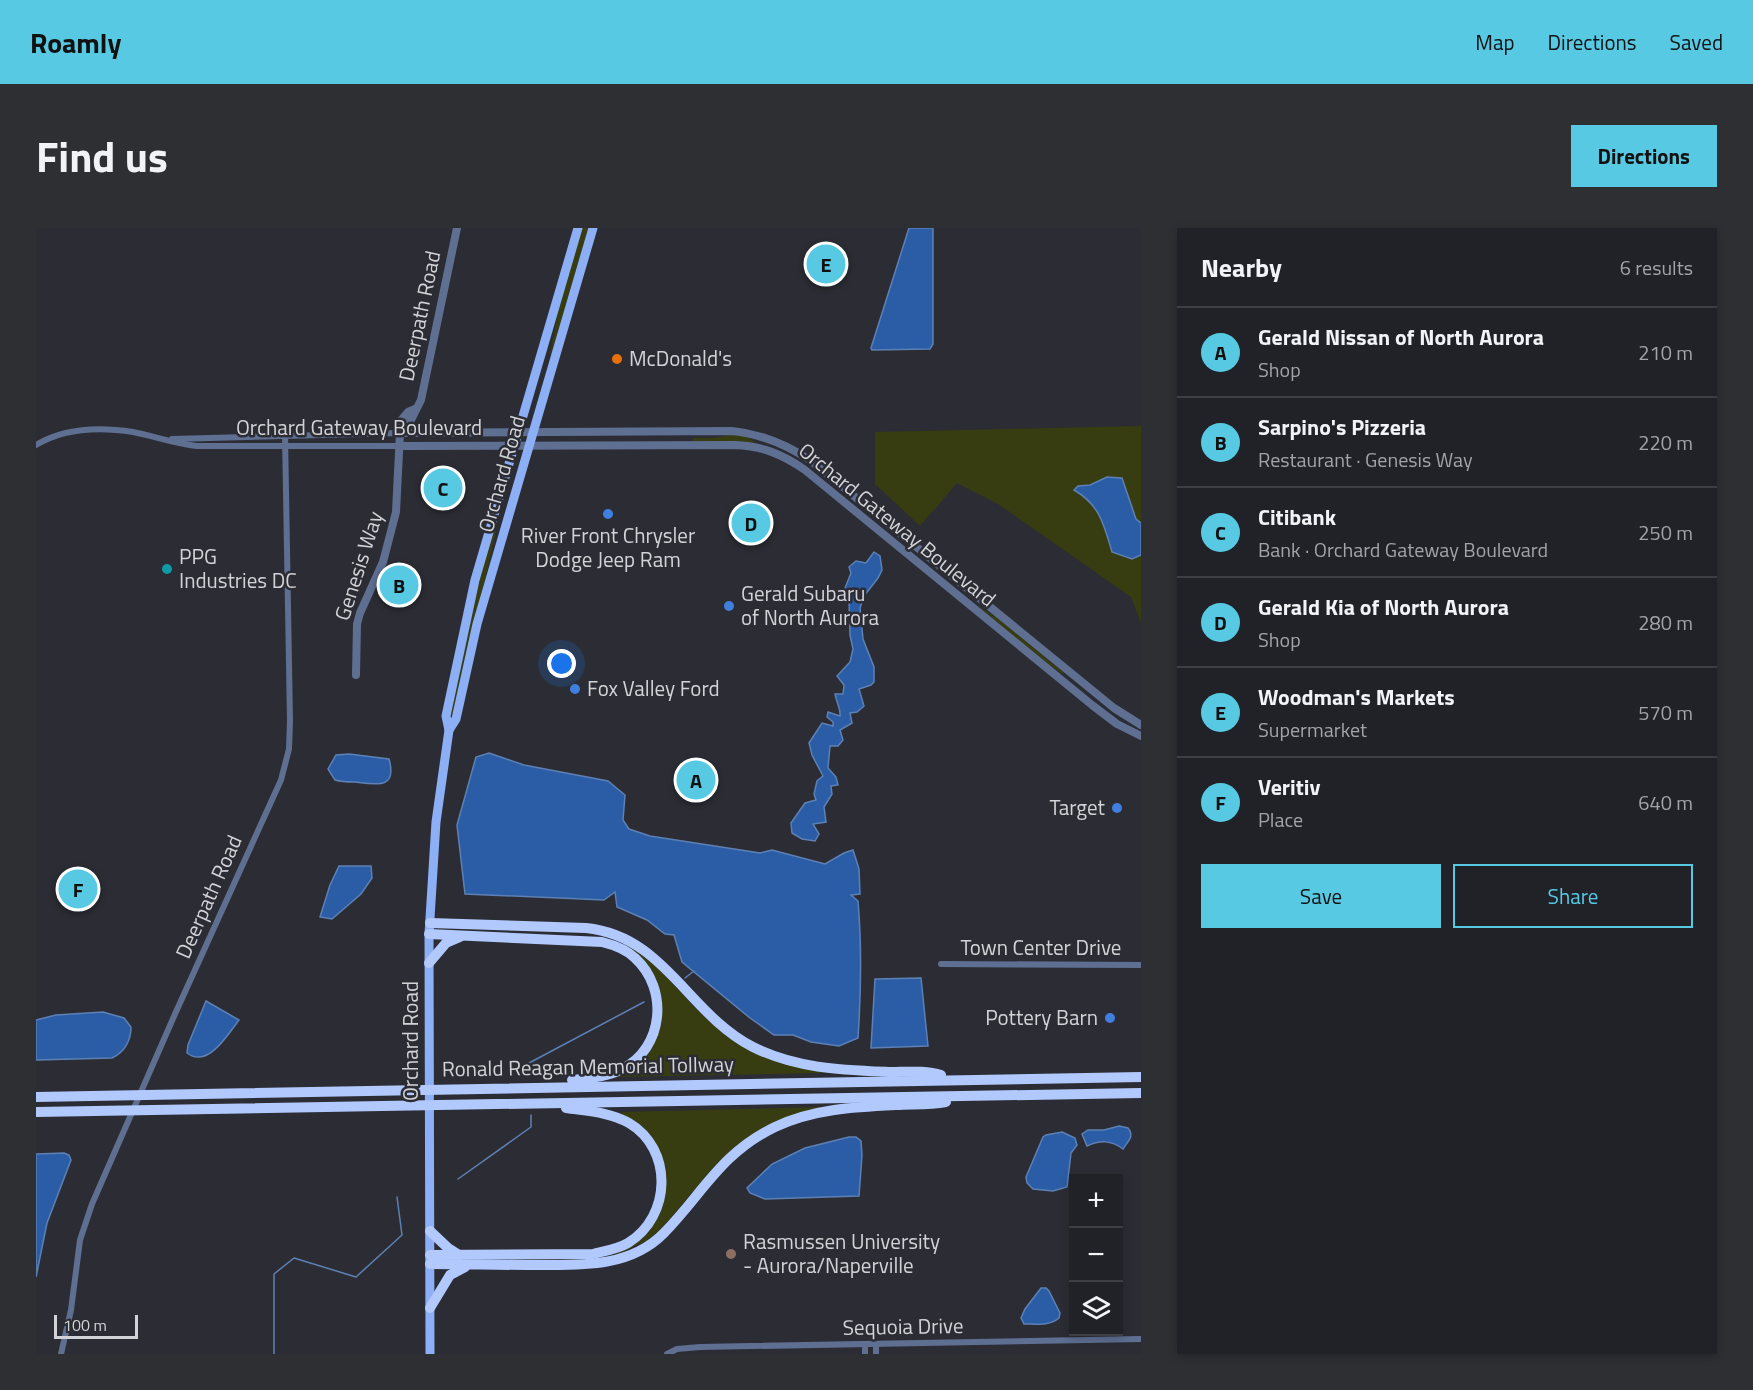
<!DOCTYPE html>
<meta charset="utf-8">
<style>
body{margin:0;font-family:"Titillium Web",sans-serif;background:#2d2f33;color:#f1f3f6}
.controls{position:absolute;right:18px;bottom:18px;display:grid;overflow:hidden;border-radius:0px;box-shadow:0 3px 9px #0003}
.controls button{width:54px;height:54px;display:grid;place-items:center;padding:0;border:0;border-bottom:2px solid #3e3f44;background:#212227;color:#f1f3f6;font:30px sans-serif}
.scale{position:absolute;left:18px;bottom:15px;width:84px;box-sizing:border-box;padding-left:6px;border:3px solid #d2d3d7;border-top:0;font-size:16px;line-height:21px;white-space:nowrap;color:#d2d3d7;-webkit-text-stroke:4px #2c2d34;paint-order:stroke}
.you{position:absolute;left:526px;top:436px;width:21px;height:21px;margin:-15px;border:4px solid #fff;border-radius:50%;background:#1a73e8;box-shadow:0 0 0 9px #1a73e833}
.badge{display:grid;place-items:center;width:39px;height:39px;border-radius:50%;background:#57c9e3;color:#111;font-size:20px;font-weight:700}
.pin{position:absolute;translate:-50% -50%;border:3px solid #fff;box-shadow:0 2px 6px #0006}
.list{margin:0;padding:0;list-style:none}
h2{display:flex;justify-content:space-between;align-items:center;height:78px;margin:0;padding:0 24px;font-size:26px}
h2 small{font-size:20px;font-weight:400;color:#a2a4a7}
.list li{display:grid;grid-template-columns:39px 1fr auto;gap:18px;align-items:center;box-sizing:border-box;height:90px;padding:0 24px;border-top:2px solid #3e3f44}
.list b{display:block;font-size:22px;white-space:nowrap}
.list p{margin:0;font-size:20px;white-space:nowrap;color:#a2a4a7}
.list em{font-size:20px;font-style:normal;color:#a2a4a7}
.actions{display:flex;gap:12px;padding:18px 24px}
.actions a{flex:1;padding:14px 0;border:2px solid #57c9e3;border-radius:0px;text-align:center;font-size:21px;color:#57c9e3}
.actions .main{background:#57c9e3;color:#111}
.icon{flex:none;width:33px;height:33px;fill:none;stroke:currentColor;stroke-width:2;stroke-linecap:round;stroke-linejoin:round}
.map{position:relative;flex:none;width:1105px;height:1126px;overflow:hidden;border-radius:0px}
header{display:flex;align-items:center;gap:36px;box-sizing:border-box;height:84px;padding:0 30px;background:#57c9e3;color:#111}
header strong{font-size:28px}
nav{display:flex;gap:33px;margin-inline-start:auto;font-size:21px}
.intro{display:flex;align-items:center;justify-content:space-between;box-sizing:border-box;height:144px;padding:0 36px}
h1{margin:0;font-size:42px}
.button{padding:15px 27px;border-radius:0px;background:#57c9e3;color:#111;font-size:21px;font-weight:700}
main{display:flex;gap:36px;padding:0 36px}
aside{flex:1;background:#212227;border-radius:0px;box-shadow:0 3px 9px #0003}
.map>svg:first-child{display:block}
.green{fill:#373c11}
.water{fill:#2b5da6;stroke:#5d80b5;stroke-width:1.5}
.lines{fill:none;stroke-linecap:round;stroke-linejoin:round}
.stream{stroke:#5d80b5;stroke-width:1.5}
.minor{stroke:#5e6f91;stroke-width:6}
.tertiary{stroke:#5e6f91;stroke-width:8}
.primary{stroke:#8daff6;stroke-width:9}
.motorway{stroke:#b1c9fd;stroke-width:10}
.food-dot{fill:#e8710a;stroke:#2c2d34;stroke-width:2}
.shop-dot{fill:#3f7fe0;stroke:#2c2d34;stroke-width:2}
.culture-dot{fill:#0f9aa8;stroke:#2c2d34;stroke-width:2}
.education-dot{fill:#8d6e63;stroke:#2c2d34;stroke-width:2}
.labels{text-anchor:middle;stroke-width:5;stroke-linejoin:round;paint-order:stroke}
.street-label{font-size:21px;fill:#d2d3d7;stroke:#2c2d34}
.poi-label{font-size:21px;fill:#d2d3d7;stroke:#2c2d34;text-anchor:start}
</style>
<header>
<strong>Roamly</strong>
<nav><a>Map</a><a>Directions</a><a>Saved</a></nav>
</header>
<div class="intro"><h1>Find us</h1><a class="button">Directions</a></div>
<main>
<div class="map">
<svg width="1105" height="1126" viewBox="0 0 1105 1126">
<rect width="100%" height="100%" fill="#2c2d34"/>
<g class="green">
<polygon points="546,0 553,0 516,126 514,126 525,69"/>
<polygon points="1105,198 1105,395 1095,369 962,276 921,255 884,298 839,256 839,204"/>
<polygon points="695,207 711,208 719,215 657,214 657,210 678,210"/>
<path d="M460,292L462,293C449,360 428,425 416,493H413L442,352Z"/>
<polygon points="939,376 964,392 1028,445 1027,446 1002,429"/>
<polygon points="596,718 617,734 661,782 692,809 788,845 580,849 613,821 621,753 608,732 595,720"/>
<path d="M788,879L683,933L625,1001L610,1013L582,1026L581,1024C608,1007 629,996 629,961C629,955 630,947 629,942C627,934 593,896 586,886V884Z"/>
</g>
<g class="water">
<polygon points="873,0 897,0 897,116 894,121 836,122 835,120"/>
<path d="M1071,249L1086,250L1100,291L1105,295V327L1096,331L1076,324C1068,297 1064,277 1038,262L1042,258L1054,257Z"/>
<path d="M838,324L844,328L846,342L842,350L828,368L824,380L827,411L838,439V454L835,457L823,461L828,478L821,484L814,485L816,495L804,502L807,512L802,518H794L792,540L800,549L802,557L795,558L796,566L788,579L790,594L777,596L783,606L779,613L766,611L756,605L755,595L769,575L780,572L778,566L781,553L787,548L776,527L773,515L786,495L797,498V494L791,489L792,484L804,488C805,480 800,474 799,466H807L808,457L801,448L814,434L817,421L814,407L813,372L807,365L815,345L813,339L820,333L830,335Z"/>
<path d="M453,525L488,537L572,553L589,567L587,592L593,601L614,608L724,625L736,622L789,636L808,625L817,622L823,641L824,666L815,667L822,673C826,719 825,765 822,810L803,818L775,814L757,807H738L714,790L646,734L638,707L629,706L611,692L581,679L579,664L568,672L429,666L421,597L440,529Z"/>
<path d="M313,526L353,531C362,563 338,556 318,554C311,554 306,554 299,552L292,541L300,527Z"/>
<polygon points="303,638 335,638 336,650 325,666 296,691 284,689 294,657"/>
<polygon points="885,750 892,818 835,820 839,751"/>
<path d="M170,773L203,792C192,806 172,841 151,825L152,817Z"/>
<path d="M67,784L88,790L95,799C95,812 89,824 76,830L0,832V792L20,787Z"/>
<path d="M1083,898L1092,900C1099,908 1092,913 1087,921C1075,912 1064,912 1051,918L1046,906L1052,902H1068Z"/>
<polygon points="1026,904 1039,910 1041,917 1035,925 1031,959 1017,963 997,961 991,955 990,949 1007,909 1010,907"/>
<polygon points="813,909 820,909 825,913 826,927 823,968 729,971 714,965 711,960 736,936 769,920"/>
<polygon points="28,925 33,927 35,932 11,995 0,1049 0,926"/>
<path d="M1005,1060H1010L1013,1063L1024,1085L1023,1090C1014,1098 1000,1096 988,1096L985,1090L989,1081Z"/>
</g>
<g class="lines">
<g class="stream">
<polyline points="649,750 658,743"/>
<polyline points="493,842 493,835 608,774"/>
<polyline points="422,951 495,899 495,887"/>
<polyline points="238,1126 238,1046 258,1030 320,1049 366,1007 361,969"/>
</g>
<g class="minor">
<polyline points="136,211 364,205"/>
<path d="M0,217C28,200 65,199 97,204C118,208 139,216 161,218H363"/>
<polyline points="905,736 1105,737"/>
<polyline points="829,1116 829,1126"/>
<polyline points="25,1126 35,1082 44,1012 56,976 139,786 245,552 253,521 254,493 249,207"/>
<polyline points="631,1126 641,1121 664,1119 1105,1111"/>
<polyline points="840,1126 840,1116"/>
</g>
<g class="tertiary">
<path d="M364,205L696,203C726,206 750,216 775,233L1078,480L1105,497"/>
<polyline points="364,205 372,198 385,172 421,0"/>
<path d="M363,218L699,217C726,218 746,226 769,242L1056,477L1081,496L1105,508"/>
<polyline points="320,447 321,396 324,385 347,334 360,284 364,205 361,197 372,184 379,181"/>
</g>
<g class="primary">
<polyline points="413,502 420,491 441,396 557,0"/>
<polyline points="394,1126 393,706 400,594 413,502 410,488 439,352 542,0"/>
</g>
<g class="motorway">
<path d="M394,695L550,700C629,708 651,785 717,819C761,841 807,842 855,844C870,844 890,842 905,847"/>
<path d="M393,706L566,714C578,717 590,721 599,730C633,761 628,820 586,841C571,849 552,850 536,852"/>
<polyline points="393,735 410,715 424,709"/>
<polyline points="0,869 1105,849"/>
<polyline points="0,884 1105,865"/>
<polyline points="394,1003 412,1020 423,1027"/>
<path d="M394,1027L557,1026C569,1023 582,1021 592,1015C636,988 637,921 593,895C574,884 550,883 530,880"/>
<path d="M394,1036C428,1036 461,1037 495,1037C541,1037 593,1041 628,1005C667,965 685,925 739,899C777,881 819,879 860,877C876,876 893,877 910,874"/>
<polyline points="394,1080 414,1047 429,1039"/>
</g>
</g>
<circle class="food-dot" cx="581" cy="131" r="6"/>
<g class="shop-dot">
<circle cx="572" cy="286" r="6"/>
<circle cx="693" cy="378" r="6"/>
<circle cx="539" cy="461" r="6"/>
<circle cx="1081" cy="580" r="6"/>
<circle cx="1074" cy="790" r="6"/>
</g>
<circle class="culture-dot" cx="131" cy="341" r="6"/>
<circle class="education-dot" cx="695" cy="1026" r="6"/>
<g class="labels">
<g class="street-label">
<text transform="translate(384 88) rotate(-78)" y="7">Deerpath Road</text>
<text x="323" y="207">Orchard Gateway Boulevard</text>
<text transform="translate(466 246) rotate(-74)" y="7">Orchard Road</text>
<text transform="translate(861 297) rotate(39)" y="7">Orchard Gateway Boulevard</text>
<text transform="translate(323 338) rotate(-72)" y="7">Genesis Way</text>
<text transform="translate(173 669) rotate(-66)" y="7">Deerpath Road</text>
<text x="1005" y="727">Town Center Drive</text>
<text transform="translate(375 813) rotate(-90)" y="7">Orchard Road</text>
<text transform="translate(552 839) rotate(-1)" y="7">Ronald Reagan Memorial Tollway</text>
<text transform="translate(867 1099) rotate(-1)" y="7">Sequoia Drive</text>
</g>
<g class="poi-label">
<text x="593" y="138">McDonald's</text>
<text x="572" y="315" text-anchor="middle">River Front Chrysler<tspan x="572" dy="24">Dodge Jeep Ram</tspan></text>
<text x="143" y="336">PPG<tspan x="143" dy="24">Industries DC</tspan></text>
<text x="705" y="373">Gerald Subaru<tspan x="705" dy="24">of North Aurora</tspan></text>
<text x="551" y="468">Fox Valley Ford</text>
<text x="1069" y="587" text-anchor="end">Target</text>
<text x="1062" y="797" text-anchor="end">Pottery Barn</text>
<text x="707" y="1021">Rasmussen University<tspan x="707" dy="24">- Aurora/Naperville</tspan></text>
</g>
</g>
</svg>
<div class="controls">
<button>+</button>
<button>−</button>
<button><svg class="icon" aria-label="layers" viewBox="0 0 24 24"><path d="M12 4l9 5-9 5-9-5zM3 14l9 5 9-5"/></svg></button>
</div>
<div class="scale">100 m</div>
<div class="you"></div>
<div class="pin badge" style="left:660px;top:552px">A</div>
<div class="pin badge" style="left:363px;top:357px">B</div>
<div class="pin badge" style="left:407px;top:260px">C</div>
<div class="pin badge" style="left:715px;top:295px">D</div>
<div class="pin badge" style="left:790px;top:36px">E</div>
<div class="pin badge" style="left:42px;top:661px">F</div>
</div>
<aside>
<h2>Nearby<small>6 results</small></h2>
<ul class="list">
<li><span class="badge">A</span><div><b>Gerald Nissan of North Aurora</b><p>Shop</p></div><em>210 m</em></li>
<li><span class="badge">B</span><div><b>Sarpino's Pizzeria</b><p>Restaurant · Genesis Way</p></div><em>220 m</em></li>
<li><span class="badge">C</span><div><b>Citibank</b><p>Bank · Orchard Gateway Boulevard</p></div><em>250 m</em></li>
<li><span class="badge">D</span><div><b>Gerald Kia of North Aurora</b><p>Shop</p></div><em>280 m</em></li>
<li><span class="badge">E</span><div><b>Woodman's Markets</b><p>Supermarket</p></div><em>570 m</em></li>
<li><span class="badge">F</span><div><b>Veritiv</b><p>Place</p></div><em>640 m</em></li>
</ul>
<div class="actions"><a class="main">Save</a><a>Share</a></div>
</aside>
</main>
